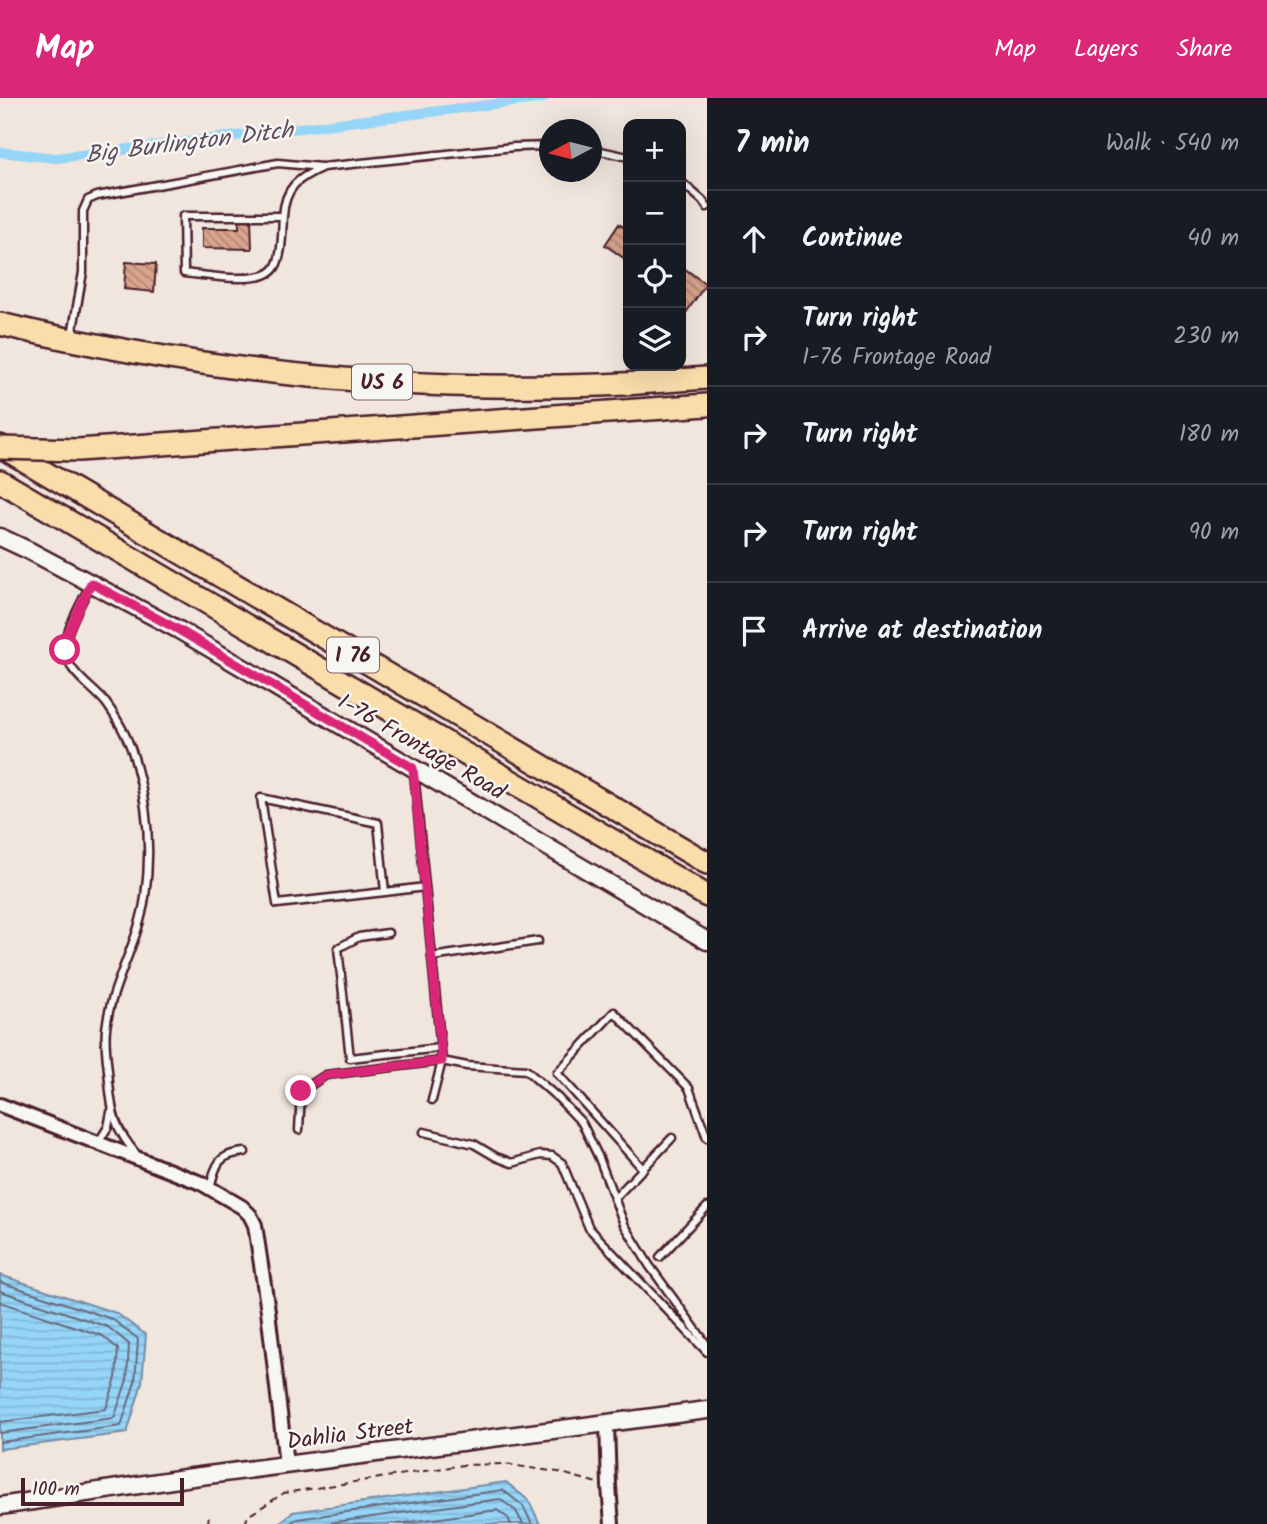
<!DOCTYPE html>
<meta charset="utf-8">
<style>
body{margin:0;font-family:Kalam,sans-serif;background:#242831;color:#f1f3f6}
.controls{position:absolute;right:21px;top:21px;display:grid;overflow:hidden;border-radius:14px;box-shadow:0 7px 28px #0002}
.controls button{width:63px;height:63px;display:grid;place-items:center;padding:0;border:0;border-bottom:2px solid #363941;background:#171b24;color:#f1f3f6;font:35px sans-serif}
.compass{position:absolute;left:539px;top:21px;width:63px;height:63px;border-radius:50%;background:#171b24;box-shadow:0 7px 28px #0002;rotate:263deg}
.scale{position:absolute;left:21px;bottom:18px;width:163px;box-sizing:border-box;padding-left:7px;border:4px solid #4a1f2b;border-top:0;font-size:19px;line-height:24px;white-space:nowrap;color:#4a1f2b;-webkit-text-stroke:5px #f6f6f2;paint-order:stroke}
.stop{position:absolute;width:21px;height:21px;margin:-16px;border:5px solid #db2777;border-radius:50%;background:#fff}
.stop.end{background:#db2777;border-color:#fff;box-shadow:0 2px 7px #0008}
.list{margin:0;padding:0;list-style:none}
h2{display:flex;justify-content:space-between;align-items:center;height:91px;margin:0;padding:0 28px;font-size:30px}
h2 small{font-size:23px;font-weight:400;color:#9ea1a6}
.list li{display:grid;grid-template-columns:46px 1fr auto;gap:21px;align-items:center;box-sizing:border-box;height:98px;padding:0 28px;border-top:2px solid #363941}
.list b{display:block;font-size:26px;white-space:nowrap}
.list p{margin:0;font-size:23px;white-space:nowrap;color:#9ea1a6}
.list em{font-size:23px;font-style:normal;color:#9ea1a6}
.icon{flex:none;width:38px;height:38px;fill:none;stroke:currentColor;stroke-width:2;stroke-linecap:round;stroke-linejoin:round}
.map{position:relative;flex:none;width:707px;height:1426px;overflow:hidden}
header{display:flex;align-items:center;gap:42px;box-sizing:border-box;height:98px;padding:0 35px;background:#db2777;color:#fff}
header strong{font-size:33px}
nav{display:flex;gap:38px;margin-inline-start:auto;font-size:24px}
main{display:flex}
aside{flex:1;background:#171b24}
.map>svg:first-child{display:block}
.water{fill:url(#water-rules);stroke:#778ca5;stroke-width:2}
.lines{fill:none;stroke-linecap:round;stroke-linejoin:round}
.shore{stroke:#68687d;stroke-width:2}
.canal{stroke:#95d5f7;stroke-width:10}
.building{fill:url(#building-back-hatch);stroke:#4a1f2b;stroke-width:2}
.lane-casing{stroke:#4a1f2b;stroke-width:11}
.street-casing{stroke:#4a1f2b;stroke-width:18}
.secondary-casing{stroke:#4a1f2b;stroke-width:21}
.highway-casing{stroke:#4a1f2b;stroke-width:26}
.path{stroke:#4a1f2b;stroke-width:2;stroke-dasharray:7 5;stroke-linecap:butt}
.lane{stroke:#f6f6f2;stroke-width:6}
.street{stroke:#f6f6f2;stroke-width:12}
.secondary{stroke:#f6f6f2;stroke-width:16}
.highway{stroke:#f9ddab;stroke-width:21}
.highway-bridge-casing{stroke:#4a1f2b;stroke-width:26;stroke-linecap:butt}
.highway-bridge{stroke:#f9ddab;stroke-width:21}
.route{stroke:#db2777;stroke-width:9}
.labels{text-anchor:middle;stroke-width:5;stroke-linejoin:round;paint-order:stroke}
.shield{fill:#f6f6f2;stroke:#7e6067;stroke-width:2}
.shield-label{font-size:21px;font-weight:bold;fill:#4a1f2b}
.street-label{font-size:23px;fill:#4a1f2b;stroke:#f6f6f2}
.water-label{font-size:24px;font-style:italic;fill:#5d4c5e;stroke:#f6f6f2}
</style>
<header>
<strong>Map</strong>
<nav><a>Map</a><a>Layers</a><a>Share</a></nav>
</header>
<main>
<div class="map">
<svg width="707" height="1426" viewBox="0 0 707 1426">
<defs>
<pattern id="water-rules" width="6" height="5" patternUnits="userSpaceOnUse" patternTransform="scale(1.75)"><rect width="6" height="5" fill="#95d5f7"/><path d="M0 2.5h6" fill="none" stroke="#82b6d4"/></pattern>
<pattern id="building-back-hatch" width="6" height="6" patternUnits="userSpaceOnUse" patternTransform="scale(1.75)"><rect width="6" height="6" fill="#d8a48c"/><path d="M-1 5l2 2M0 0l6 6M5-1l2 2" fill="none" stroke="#b18573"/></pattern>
</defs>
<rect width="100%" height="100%" fill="#f0e6de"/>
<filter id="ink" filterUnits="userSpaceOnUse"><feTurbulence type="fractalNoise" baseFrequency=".0143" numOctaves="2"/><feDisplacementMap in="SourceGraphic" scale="14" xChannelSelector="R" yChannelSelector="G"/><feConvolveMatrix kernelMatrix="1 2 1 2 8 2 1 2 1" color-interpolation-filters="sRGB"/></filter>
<g filter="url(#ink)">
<g class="water">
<polygon points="0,1177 116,1215 146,1237 142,1285 127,1335 0,1351"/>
<polygon points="506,1384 529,1403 540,1426 278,1426 293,1414"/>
</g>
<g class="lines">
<g class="shore">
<polyline points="0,1184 112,1221 137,1240 138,1242 135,1284 121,1328 0,1344"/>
<polyline points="0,1193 108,1229 129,1246 127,1282 114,1320 0,1335"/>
<polyline points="0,1204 103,1238 118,1251 116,1280 106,1311 0,1324"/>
<polyline points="289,1426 297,1421 503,1392 523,1408 532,1426"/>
<polyline points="322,1426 500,1401 516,1413 523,1426"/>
<polyline points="398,1426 497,1412 508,1420 511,1426"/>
</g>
<polyline class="canal" points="0,54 56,60 544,0"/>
</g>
<g class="building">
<polygon points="239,120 251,120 252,151 202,150 202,130 239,130"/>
<polygon points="619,126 628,132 628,163 605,147"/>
<polygon points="126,164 156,166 154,194 124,191"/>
<polygon points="681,168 706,186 681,222"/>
</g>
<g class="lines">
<defs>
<g id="lane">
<polyline points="592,51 628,59"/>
<polyline points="681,84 702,102 707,109"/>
<path d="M283,118H183L184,175C204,177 258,187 273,172C283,162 282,132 283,118C285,89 298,80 323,69L514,49L550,48"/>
<polyline points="72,237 83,174 83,113 88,102 97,98 278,65 321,69"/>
<path d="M90,487C82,504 65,532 65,551C66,574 93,589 106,605C119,623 131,645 136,667C148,709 151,756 145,799C139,845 111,885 106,931C104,948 108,967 109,984C112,1017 115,1031 137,1057"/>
<polyline points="414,674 442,963 467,968 526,972 558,1000 582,1025 599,1060 624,1126 649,1167 707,1247"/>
<polyline points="385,794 277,806 261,700 378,725 385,794 425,789"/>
<polyline points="388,835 359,839 338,850 350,960 440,950"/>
<polyline points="432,859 538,843"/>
<polyline points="299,1032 301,993 326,977 442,963 432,1002"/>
<polyline points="424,1034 474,1046 496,1059 512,1065 540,1057 552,1058 562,1065 589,1130 707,1254"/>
<polyline points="98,1045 108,1029 111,1014"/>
<polyline points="643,1071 557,975 614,914 689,990 707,1040"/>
<path d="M210,1090C216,1066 218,1056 245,1054"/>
<polyline points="614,1101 672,1040"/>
<polyline points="660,1159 707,1109"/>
</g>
<g id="street">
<polyline points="0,1007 201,1085 242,1109 250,1117 255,1127 268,1213 286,1366"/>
<polyline points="607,1325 609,1388 612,1426"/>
</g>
<g id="secondary">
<polyline points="0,439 30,453 179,532 707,843"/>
<polyline points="0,1408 185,1380 707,1312"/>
</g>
<g id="highway">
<path d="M0,226C196,273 399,294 601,287C636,286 672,282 707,280"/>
<polyline points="0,348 707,765"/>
<polyline points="78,352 707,307"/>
<polyline points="0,383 707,798"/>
</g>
</defs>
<use href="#lane" class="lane-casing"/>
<use href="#street" class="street-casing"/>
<use href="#secondary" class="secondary-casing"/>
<use href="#highway" class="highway-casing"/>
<g class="path">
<polyline points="208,1426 209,1415"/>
<polyline points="245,1426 248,1418 284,1395 463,1367 504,1366 558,1374 597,1385"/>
</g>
<use href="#lane" class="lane"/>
<use href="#street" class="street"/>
<use href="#secondary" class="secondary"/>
<use href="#highway" class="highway"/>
<defs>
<polyline id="highway-bridge" points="0,350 78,352"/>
</defs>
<use href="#highway-bridge" class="highway-bridge-casing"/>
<use href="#highway-bridge" class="highway-bridge"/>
</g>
</g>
<g class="lines" filter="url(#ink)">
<polyline class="route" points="65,552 67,537 91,485 179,532 413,670 442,963 326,977 301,993"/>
</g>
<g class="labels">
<g class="shield">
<rect x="352" y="266.5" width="60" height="35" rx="5"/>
<rect x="327" y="539.5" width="52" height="35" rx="5"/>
</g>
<g class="shield-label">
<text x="382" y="291">US 6</text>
<text x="353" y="564">I 76</text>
</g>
<g class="street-label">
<text transform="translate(422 648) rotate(30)" y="8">I-76 Frontage Road</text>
<text transform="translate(350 1335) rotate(-7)" y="8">Dahlia Street</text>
</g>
<g class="water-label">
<text transform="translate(189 44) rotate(-7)" y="8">Big Burlington Ditch</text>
</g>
</g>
</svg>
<div class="controls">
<button>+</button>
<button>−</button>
<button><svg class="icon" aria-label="locate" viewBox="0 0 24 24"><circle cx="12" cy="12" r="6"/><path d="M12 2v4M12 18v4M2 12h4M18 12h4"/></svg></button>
<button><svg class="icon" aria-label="layers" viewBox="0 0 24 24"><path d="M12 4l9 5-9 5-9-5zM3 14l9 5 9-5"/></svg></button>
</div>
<svg class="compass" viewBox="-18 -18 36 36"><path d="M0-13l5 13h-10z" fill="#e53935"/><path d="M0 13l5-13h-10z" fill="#9ea1a6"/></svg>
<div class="scale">100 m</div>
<div class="stop" style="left:65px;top:552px"></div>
<div class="stop end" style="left:301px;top:993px"></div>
</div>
<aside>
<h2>7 min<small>Walk · 540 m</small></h2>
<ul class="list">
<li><svg class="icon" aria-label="ahead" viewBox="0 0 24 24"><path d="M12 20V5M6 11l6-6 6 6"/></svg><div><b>Continue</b></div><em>40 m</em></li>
<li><svg class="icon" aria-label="right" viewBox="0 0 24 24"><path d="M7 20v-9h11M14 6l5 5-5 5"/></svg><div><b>Turn right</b><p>I-76 Frontage Road</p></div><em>230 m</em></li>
<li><svg class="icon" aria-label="right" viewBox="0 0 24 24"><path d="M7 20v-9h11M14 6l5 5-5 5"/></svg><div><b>Turn right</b></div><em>180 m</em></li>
<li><svg class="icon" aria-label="right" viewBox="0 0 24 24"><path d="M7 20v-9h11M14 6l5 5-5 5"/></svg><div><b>Turn right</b></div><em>90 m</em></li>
<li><svg class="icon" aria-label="arrive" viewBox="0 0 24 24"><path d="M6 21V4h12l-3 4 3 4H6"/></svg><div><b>Arrive at destination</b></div></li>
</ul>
</aside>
</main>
